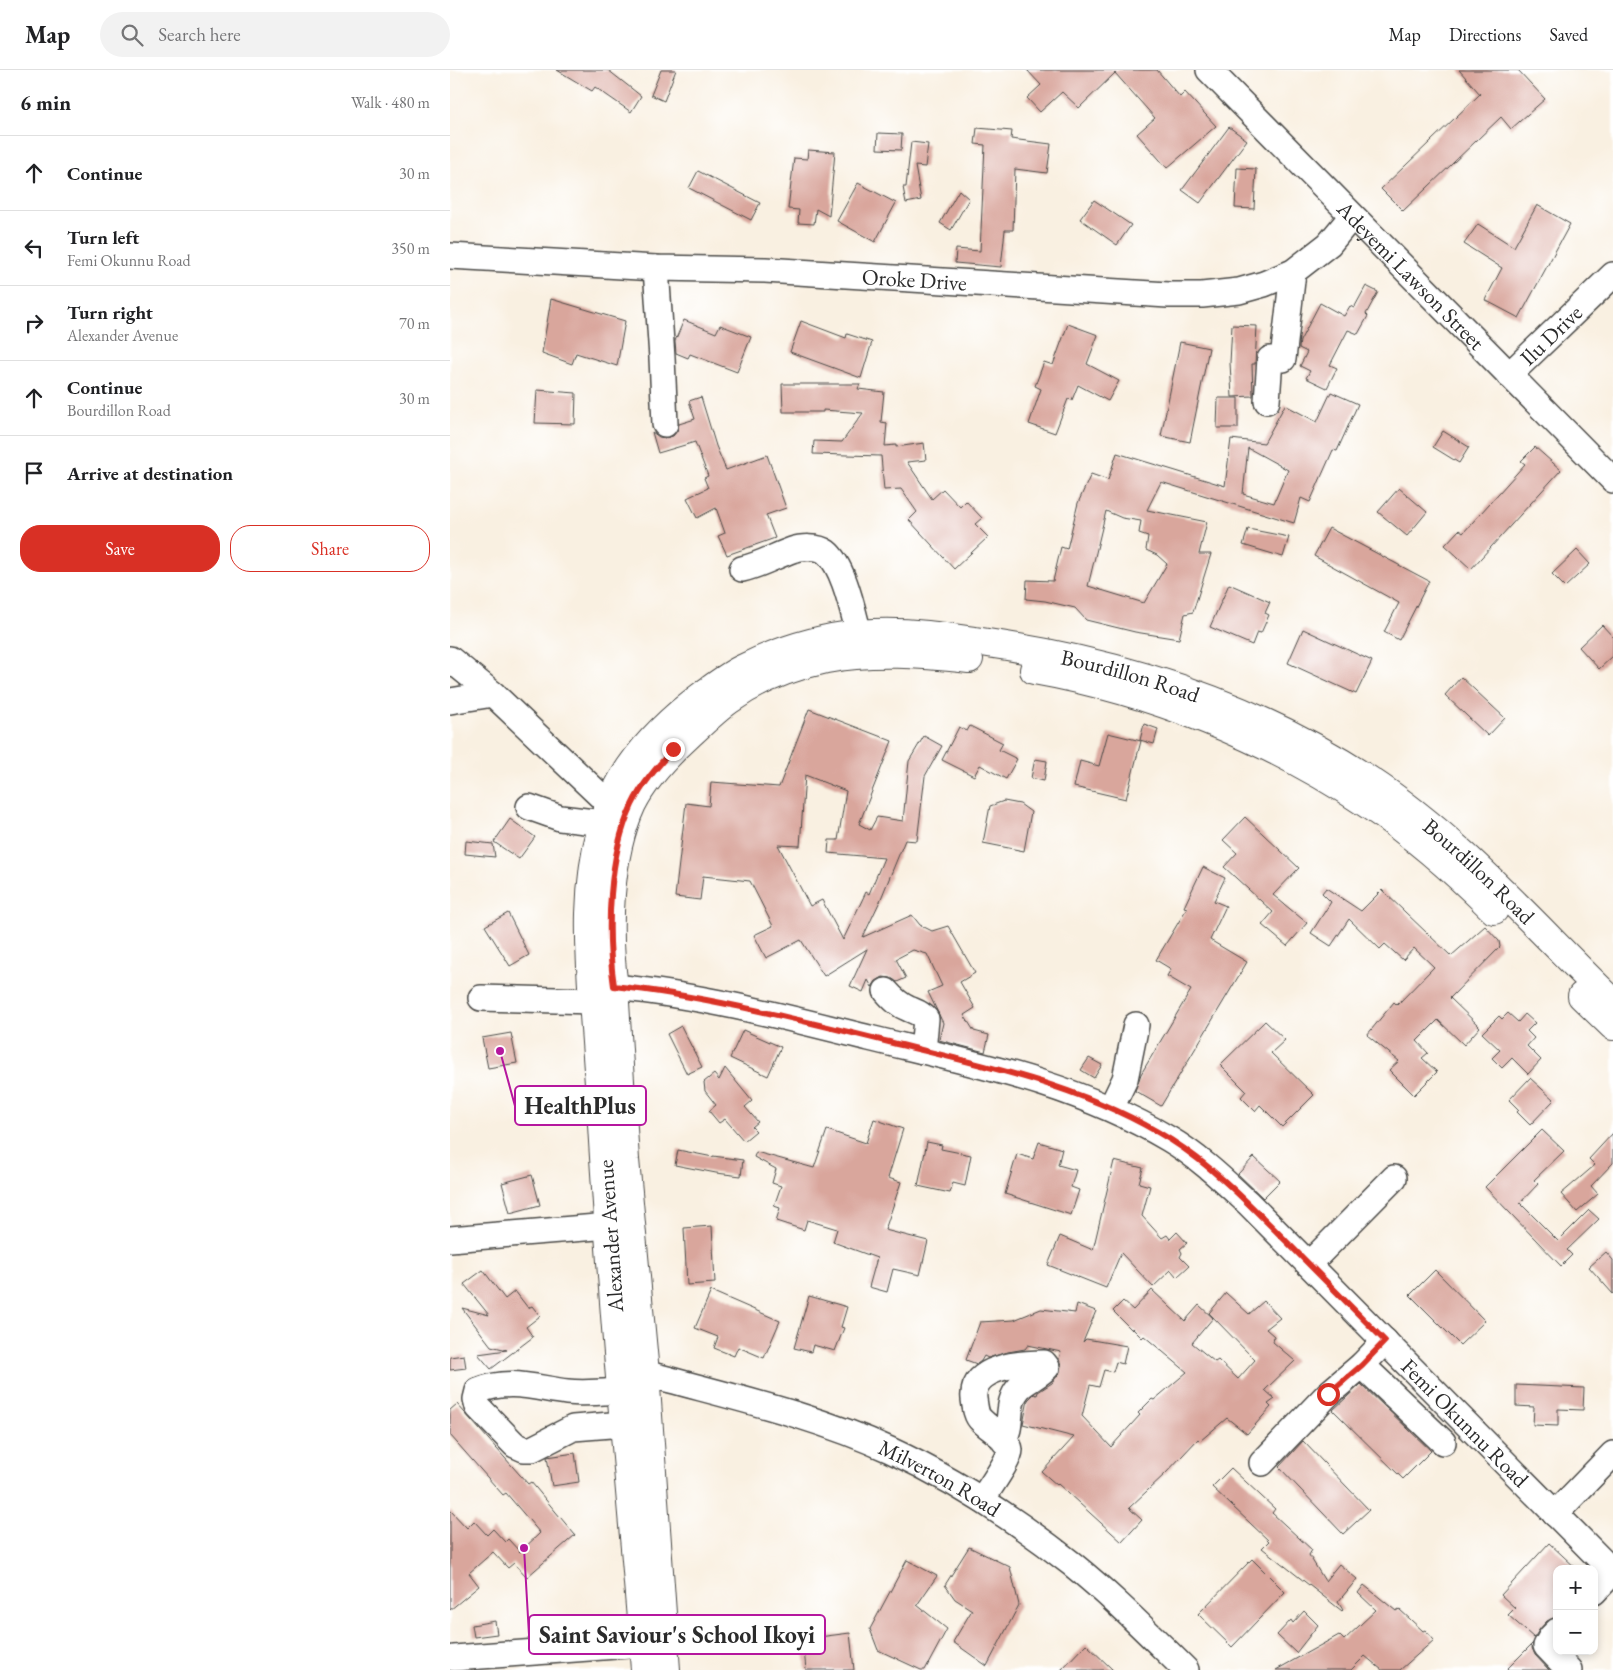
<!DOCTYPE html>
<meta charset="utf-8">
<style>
body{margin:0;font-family:"EB Garamond",serif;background:#f2f2f2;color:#202124}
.controls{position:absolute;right:15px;bottom:15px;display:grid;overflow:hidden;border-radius:10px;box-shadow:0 2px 8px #0003}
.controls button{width:45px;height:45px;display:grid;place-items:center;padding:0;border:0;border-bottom:1px solid #e0e0e0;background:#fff;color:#202124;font:25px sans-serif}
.stop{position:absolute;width:15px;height:15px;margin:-11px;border:4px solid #d93025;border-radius:50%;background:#fff}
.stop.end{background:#d93025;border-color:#fff;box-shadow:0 1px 5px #0008}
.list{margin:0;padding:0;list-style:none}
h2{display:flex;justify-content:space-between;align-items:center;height:65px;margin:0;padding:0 20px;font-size:21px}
h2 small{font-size:16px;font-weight:400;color:#757577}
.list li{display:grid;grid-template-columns:32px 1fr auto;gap:15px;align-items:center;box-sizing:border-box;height:75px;padding:0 20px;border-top:1px solid #e0e0e0}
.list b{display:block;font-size:19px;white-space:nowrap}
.list p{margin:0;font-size:16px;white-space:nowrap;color:#757577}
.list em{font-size:16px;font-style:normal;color:#757577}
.actions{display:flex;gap:10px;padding:15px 20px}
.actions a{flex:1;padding:11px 0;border:1px solid #d93025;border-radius:20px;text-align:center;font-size:18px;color:#d93025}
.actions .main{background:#d93025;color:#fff}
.icon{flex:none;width:28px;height:28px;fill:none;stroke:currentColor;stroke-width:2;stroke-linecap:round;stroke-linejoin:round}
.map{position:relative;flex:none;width:1163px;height:1600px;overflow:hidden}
header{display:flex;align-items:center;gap:30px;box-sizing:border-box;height:70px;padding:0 25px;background:#fff;border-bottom:1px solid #e0e0e0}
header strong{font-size:24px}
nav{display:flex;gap:28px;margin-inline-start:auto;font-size:18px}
.search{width:350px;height:45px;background:#f2f2f2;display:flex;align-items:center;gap:12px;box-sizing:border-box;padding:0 18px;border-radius:28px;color:#757577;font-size:19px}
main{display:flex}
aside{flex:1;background:#fff}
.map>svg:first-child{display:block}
.building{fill:#d9a69c;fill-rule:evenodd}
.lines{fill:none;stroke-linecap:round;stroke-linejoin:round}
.minor-casing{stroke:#4a4946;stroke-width:28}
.major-casing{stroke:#4a4946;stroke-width:30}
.minor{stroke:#fff;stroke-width:25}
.major{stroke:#fff;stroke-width:28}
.route{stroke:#d93025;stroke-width:6}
.labels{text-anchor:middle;stroke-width:4;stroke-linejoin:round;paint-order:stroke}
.street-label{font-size:22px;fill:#2b2b2b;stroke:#fff}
.leader{fill:none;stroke:#b5179e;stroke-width:2}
.callout-dot{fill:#b5179e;stroke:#fff;stroke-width:2}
.callout{fill:#fff;stroke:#b5179e;stroke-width:2}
.callout-label{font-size:24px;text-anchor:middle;font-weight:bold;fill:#2b2b2b}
</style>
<header>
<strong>Map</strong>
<div class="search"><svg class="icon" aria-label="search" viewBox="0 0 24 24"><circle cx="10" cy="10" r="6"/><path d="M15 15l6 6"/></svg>Search here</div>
<nav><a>Map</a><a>Directions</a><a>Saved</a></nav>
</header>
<main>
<aside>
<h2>6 min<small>Walk · 480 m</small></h2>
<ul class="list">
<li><svg class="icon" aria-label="ahead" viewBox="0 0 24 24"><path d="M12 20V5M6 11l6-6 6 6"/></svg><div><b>Continue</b></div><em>30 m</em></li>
<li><svg class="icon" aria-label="left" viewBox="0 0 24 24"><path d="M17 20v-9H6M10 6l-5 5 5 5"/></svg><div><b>Turn left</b><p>Femi Okunnu Road</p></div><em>350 m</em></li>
<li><svg class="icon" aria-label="right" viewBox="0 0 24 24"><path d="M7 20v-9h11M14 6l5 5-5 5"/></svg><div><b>Turn right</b><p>Alexander Avenue</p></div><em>70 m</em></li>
<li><svg class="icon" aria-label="ahead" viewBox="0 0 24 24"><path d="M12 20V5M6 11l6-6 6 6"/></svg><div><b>Continue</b><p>Bourdillon Road</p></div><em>30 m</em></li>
<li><svg class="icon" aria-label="arrive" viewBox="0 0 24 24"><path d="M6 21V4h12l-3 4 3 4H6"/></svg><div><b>Arrive at destination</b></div></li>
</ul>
<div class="actions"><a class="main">Save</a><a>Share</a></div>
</aside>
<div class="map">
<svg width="1163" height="1600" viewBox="0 0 1163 1600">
<rect width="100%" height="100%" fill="#fff"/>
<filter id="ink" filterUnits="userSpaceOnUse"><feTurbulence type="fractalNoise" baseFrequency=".02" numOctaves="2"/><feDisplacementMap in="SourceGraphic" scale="10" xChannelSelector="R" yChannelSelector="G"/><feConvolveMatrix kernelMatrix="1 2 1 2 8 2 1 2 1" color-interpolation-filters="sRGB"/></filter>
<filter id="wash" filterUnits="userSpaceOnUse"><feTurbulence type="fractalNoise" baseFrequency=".0096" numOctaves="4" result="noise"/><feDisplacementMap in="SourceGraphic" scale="20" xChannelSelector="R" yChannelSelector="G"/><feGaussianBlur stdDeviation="1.12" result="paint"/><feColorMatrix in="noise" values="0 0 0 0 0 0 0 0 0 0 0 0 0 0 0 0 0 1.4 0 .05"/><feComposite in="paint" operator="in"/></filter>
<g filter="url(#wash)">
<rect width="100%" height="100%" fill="#f9f0e1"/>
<g id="blocks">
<g class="building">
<polygon points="107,0 158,0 191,26 181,42 145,17 142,21"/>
<polygon points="211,0 226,0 214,31 201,25"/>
<polygon points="577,0 707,0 730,27 735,22 766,56 717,98 687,64 705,48 665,3 629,38 612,22 590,42 577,28 591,15"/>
<polygon points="1009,0 1068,0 1095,29 1061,59 1051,47 953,141 931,119 1030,24"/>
<polygon points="779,57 797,70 750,133 732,120"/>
<polygon points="527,58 562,61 561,69 601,74 597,103 565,99 563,160 555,160 551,197 505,193 506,179 530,181 535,75 525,74"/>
<polygon points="428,63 452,64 451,80 427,79"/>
<polygon points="461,72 478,74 475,97 465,96 471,130 456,133 453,117 456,117"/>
<polygon points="358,80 385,82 379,146 366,139 364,154 348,153 349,140 338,139 344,88 357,89"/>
<polygon points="787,98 806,99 804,139 785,138"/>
<polygon points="248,101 310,133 301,150 239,118"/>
<polygon points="408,113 446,133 425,172 387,151"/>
<polygon points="509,120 519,129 501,160 490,153"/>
<polygon points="644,130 681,155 667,175 630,149"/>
<polygon points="1087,135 1120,154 1069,248 1035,230 1052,198 1014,174 1028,154 1064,177"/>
<polygon points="916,216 928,222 916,244 918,246 908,264 898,260 880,295 887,298 877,318 856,308 860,301 850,296 857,282 849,278 850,271 870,233 894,246 900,236 904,238"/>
<polygon points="101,229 175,251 167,296 126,283 122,294 92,283"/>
<polygon points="234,250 266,263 270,255 301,267 287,302 240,284 238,288 226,283 225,271"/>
<polygon points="351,251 396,268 397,264 422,272 411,308 340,282"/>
<polygon points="618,254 648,265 637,294 669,311 658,331 628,315 622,330 618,329 605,363 579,354 591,319 585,316 594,292 603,295"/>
<polygon points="782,255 807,256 805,294 802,294 803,326 782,327 780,293"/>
<polygon points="730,272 759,278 740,372 711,366"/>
<polygon points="332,314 410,314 408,319 434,322 431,352 437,353 435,376 446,375 446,377 474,373 476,390 457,392 482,429 493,419 510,437 516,431 532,448 525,454 538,467 504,499 459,450 467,442 451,419 434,420 431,386 363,384 364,371 392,372 413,343 373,340 373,342 333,342"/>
<polygon points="87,320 126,323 125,354 85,353"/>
<path d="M881,322L908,334L887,381L883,380L860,432L851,428L844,453L711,412L697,440L757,452L749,484H761L743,542L735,544L729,569L685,562L636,550L625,538L595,531L576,529L577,510L603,511L611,477L617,479L628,433L641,404L658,410L667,383L775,416L781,369L814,373L835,335L867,352ZM798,378L838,400L824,433L793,424ZM656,441L672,448L691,451L689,463L698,466L696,480L707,485L717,494L694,533L638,516Z"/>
<polygon points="251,327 266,376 276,400 317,385 336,438 316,445 325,468 277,485 268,466 275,463 266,438 247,448 237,428 258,418 254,408 258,406 245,372 208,383 202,362 209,367 215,368 223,366 227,361 229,354 245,349 239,331"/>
<polygon points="768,328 788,328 788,358 767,358"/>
<polygon points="993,361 1019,377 1009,393 983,377"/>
<polygon points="1085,377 1111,400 1021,499 995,475 1009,460 1013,463 1075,394 1071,391"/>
<polygon points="949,418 977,442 957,466 928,442"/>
<polygon points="879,458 979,511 949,570 934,562 949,533 864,486"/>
<polygon points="798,459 839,467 833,487 793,475"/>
<polygon points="1127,480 1140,494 1115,517 1102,504"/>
<polygon points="779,514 820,532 815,543 819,545 811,563 807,562 802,575 760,557"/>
<polygon points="1152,555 1163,567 1163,586 1149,599 1129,577"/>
<polygon points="853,559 922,591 906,624 838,593"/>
<polygon points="1011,607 1055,648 1038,666 995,625"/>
<path d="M359,639L442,671L409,754L420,760L427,747L453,751L459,691L474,666L492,676L475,706L467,771L455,770L430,831L413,867L462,845L470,855L482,861L498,856L525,903L510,912L525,938L514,945L524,961L539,965L535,982L489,970L493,953L478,922L492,916L477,884L463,880L446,889L456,908L447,912L441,908L433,907L426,911L422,917L418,910L413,922L400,916L417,879L374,906L351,870L316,888L304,865L323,856L300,811L253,806L250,830L225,827L236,733L259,736L261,712L329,717ZM355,705L396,721L388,770H379L378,783L434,788L419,824L416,822L393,870L372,830L360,836L328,775L350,776Z"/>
<polygon points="694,654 708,659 704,674 690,670"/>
<polygon points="520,656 553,673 549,680 567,689 556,709 530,695 524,706 492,690 509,657 517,661"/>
<polygon points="658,663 691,671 676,729 624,717 630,691 649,696"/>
<polygon points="585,689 597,691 594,711 581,708"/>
<polygon points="554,731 570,734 581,742 574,781 533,773 540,736"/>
<polygon points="795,747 849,798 823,825 857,853 837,876 812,855 823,842 774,797 787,783 773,770"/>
<polygon points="60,749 85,767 69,789 44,772"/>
<polygon points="16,771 43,774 45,787 15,784"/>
<polygon points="753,797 775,808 764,831 776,836 760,870 797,892 711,1036 685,1021 691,1004 741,920 717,906 721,899 706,890 737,838 734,837"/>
<polygon points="876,818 911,841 932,820 1001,886 1035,856 1049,871 1050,877 1000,928 1030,957 1014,975 988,950 967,971 978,983 972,988 987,1002 964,1025 939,1000 949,991 917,965 944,932 947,935 984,897 964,878 953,890 935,874 930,879 899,849 881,876 861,863 881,832 872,823"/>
<polygon points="58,843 79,885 60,896 35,856"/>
<polygon points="1058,943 1068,952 1075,944 1085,953 1077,961 1084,968 1077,976 1091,990 1078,1004 1062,988 1052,998 1042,988 1050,980 1032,963 1049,946 1052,949"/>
<polygon points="815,951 835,970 821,983 864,1025 832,1057 810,1035 805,1041 791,1027 796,1021 770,995"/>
<polygon points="231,956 252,997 237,1004 217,964"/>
<polygon points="293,960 331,977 318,1006 280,988"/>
<polygon points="61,963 67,993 38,998 32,968"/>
<polygon points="639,988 652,995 644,1008 631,1000"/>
<polygon points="275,998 302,1031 295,1037 308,1052 302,1057 306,1061 294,1071 275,1049 269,1053 259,1041 266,1035 255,1021 254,1012 264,1004 269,1010"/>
<polygon points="1080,1008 1104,1030 1080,1055 1067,1042 1069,1040 1059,1030"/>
<polygon points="424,1049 453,1059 438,1108 451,1112 435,1160 478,1171 470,1205 443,1199 437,1222 419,1217 427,1188 383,1172 387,1159 357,1150 354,1160 326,1151 330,1138 324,1136 331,1116 322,1113 326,1099 304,1087 306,1082 364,1098 377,1060 416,1073"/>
<polygon points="1092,1060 1114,1081 1084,1110 1088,1114 1070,1133 1108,1171 1139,1140 1149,1149 1117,1180 1122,1185 1111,1196 1035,1117"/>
<polygon points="1163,1063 1163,1093 1141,1116 1148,1124 1127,1142 1111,1124 1145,1095 1139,1089"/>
<polygon points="477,1072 492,1075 491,1079 521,1085 515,1116 503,1113 500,1123 468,1116"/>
<polygon points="589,1072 612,1079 608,1095 626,1100 621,1117 629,1120 621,1145 555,1124 567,1084 583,1089"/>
<polygon points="228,1080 263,1087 263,1086 293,1090 291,1106 266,1103 225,1095"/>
<polygon points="804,1087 830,1111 813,1128 788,1104"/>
<polygon points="664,1091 693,1098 689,1113 700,1116 692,1146 712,1168 717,1165 720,1169 727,1162 737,1173 730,1179 732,1183 730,1187 739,1196 727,1207 721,1200 703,1217 671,1183 656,1218 598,1195 610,1166 643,1180"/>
<polygon points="82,1105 90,1135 60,1143 52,1113"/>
<polygon points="262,1156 265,1213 237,1215 234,1158"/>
<polygon points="1156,1182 1163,1190 1163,1224 1139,1197"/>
<polygon points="33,1200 55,1229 65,1221 78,1238 82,1236 90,1246 76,1257 83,1267 41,1299 28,1284 57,1280 41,1276 12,1238 39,1245 14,1214"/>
<polygon points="985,1200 1035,1251 1010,1275 960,1225"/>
<polygon points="702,1220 735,1251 749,1235 763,1248 742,1273 765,1292 768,1290 788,1309 805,1290 759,1243 776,1223 799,1244 814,1231 830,1248 816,1259 824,1266 823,1272 845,1291 815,1320 825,1329 818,1334 821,1337 797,1364 777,1348 750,1371 748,1369 716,1403 679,1438 692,1450 672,1472 608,1414 607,1415 592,1402 624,1367 573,1354 578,1330 584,1324 587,1325 588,1322 602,1313 610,1302 611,1295 609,1289 611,1282 578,1275 575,1279 558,1282 538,1288 534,1286 531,1291 527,1294 516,1290 530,1252 564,1250 591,1239 625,1243 627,1234 646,1241 633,1272 636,1269 677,1276 673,1294 666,1292 663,1302 654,1300 649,1317 640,1315 632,1346 661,1377 690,1345 688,1343 702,1329 704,1330 737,1302 694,1266 692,1268 682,1258 682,1260 663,1241 673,1231 683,1240"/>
<polygon points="261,1221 330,1251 314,1288 288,1277 284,1286 264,1278 268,1267 245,1258"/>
<polygon points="359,1226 397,1237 391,1257 394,1258 385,1281 363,1275 361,1282 344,1278"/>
<polygon points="14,1285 16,1298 0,1300 0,1287"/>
<polygon points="911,1314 981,1381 953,1409 883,1340"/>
<polygon points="1066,1315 1134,1318 1133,1340 1108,1339 1108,1356 1083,1355 1084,1337 1066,1336"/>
<polygon points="7,1334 78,1414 81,1412 125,1465 77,1507 64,1493 58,1498 43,1482 19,1503 29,1516 0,1540 0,1440 17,1458 24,1451 37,1465 43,1459 55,1472 58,1469 70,1482 90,1463 56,1423 53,1425 0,1365 0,1340"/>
<polygon points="853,1371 919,1440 893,1464 829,1397"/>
<polygon points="125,1383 129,1412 102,1416 97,1387"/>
<polygon points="781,1398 825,1439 822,1443 862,1480 859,1485 875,1511 889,1494 907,1509 888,1532 893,1540 892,1541 812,1478 819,1471 762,1417"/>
<polygon points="1099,1473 1127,1499 1107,1499 1107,1547 1097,1551 1089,1560 1084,1568 1058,1545 1065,1538 1051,1525"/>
<polygon points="519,1477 560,1497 569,1535 537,1596 503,1572 522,1540 505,1529 495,1515"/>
<polygon points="802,1489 835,1522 782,1577 748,1544"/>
<polygon points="457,1490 487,1506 467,1535 497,1559 475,1600 471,1600 428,1580 420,1559"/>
<polygon points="914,1515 946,1541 949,1539 973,1561 975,1560 984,1570 950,1600 932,1600 915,1586 901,1600 826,1600 889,1565 894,1570 926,1540 908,1523"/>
<polygon points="854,1541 868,1555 846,1583 827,1565 841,1550 843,1553"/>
<polygon points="45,1551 47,1564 24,1567 22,1555"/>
<polygon points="400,1563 404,1600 356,1600 353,1569"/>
<polygon points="1083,1573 1082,1578 1085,1585 1099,1600 1056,1600"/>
<polygon points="636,1574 663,1600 611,1600"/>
</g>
</g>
</g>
<g filter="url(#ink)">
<use href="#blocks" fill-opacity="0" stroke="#4a4946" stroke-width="1"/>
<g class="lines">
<defs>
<g id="minor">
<path id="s1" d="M759,0L1163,410"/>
<path id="s2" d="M0,186L206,198L315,200L718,225H752L789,221L814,214L843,202L879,174L902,146"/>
<polyline points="206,198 212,288 215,354"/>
<path id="s3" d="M1059,305L1163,205"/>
<polyline points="817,331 820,289 833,289 843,202"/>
<path d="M292,499C310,495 325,486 342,480C351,477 368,476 376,482C394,496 403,542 409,564"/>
<polyline points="0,589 43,624 159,734"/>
<polyline points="0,631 43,624"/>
<polyline points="79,737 110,748 153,753"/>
<path id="s4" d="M164,917C250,925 335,947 419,968C525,994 624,1013 719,1069C748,1086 773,1110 798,1133L1163,1502"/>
<path d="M436,921C443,929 449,935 459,939C466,942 471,943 476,949L473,981"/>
<polyline points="31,928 143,931"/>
<polyline points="661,1038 675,1009 686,955"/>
<polyline points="0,1169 159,1156"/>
<polyline points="859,1194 944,1108"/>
<polyline points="912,1295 993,1372"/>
<path id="s5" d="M195,1303C277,1326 362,1344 440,1380C505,1410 566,1450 622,1494C663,1527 699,1564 736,1600"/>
<path d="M171,1321C154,1322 134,1324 117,1322C85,1318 59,1308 28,1321L26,1329L28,1337L65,1375L74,1379H82L123,1358L174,1354"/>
<polyline points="812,1393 878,1324 912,1295 935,1271"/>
<path d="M532,1430C537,1421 561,1388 560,1380C559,1369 538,1358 531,1350C526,1346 525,1336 524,1329C520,1296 572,1293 594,1293L597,1297C589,1306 577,1310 569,1318C558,1330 561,1345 558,1359C557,1363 555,1367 554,1371"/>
<polyline points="1105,1444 1163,1384"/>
<polyline points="1144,1522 1163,1502"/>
<polyline points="1107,1561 1101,1567 1096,1576 1119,1600"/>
<polyline points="4,1588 193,1574"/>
</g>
<g id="major">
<path d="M584,600C702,621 819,668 919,735C964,765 1005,801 1044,840"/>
<polyline points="1132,926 1163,956"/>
<path id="s6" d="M195,1600C189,1518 181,1435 174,1353C165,1254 158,1154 152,1055C149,1013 146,972 143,931C139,872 136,815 152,757C166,705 201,666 241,634C257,622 274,608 292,599C328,581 370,568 410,564C455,560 500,567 544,574C677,594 806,636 919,710C1012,771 1084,856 1163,932"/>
<path d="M216,1600L195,1303L175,1090L164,917C156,861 158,786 182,734C195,708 217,685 239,665C252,653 265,640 279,630C307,610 343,596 376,589C423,580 472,584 519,589"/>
</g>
</defs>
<use href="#minor" class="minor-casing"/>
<use href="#major" class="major-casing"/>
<use href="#minor" class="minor"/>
<use href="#major" class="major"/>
</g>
</g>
<g class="lines" filter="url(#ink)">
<path class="route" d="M223,679C208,696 192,714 182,735C158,786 156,861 164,916C257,926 349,950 439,972C535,996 636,1016 721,1070C764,1097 800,1135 836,1171C869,1204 902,1238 935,1271L912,1295L878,1324"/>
</g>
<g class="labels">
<g class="street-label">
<text dy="8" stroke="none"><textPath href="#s1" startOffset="288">Adeyemi Lawson Street</textPath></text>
<text dy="8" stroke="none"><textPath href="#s2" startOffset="465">Oroke Drive</textPath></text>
<text dy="8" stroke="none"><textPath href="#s3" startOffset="58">Ilu Drive</textPath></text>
<text dy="8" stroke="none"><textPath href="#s6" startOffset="1461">Bourdillon Road</textPath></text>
<text dy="8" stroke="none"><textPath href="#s6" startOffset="1866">Bourdillon Road</textPath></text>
<text transform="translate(160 1166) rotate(-94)" y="8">Alexander Avenue</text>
<text dy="8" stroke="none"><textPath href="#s4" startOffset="989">Femi Okunnu Road</textPath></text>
<text dy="8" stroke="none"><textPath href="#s5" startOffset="314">Milverton Road</textPath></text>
</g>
</g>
<path class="leader" d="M50 981L65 1036M74 1478L79 1565"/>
<g class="callout-dot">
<circle cx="50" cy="981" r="5"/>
<circle cx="74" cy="1478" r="5"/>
</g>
<g class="callout">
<rect x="65" y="1016" width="131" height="39" rx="5"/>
<rect x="79" y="1545" width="296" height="39" rx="5"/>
</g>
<g class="callout-label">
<text x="130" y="1044">HealthPlus</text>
<text x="227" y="1573">Saint Saviour's School Ikoyi</text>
</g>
</svg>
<div class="controls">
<button>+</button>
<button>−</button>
</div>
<div class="stop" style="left:878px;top:1324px"></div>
<div class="stop end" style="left:223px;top:679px"></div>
</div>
</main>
